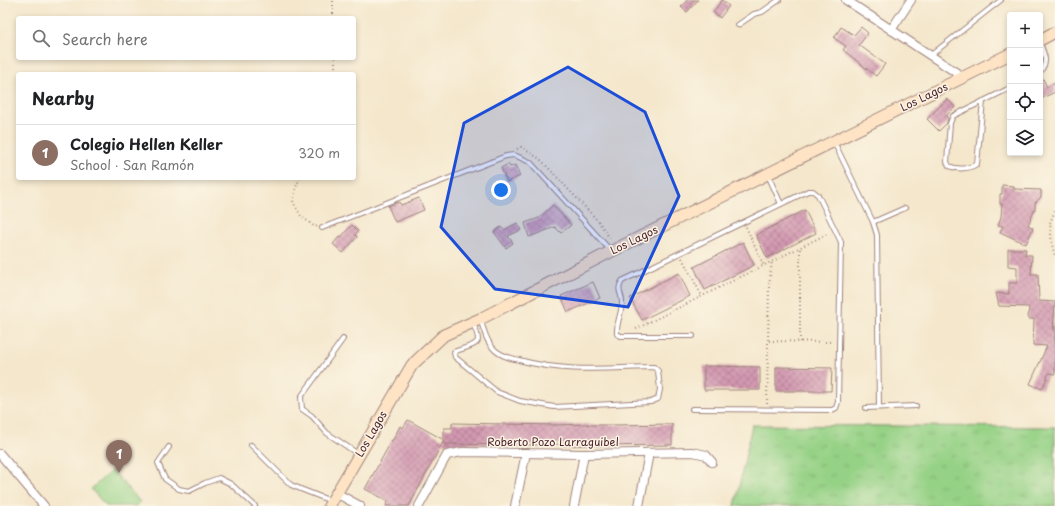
<!DOCTYPE html>
<meta charset="utf-8">
<style>
body{margin:0;font-family:"Playpen Sans",sans-serif;background:#f6f6f6;color:#202124}
.controls{position:absolute;right:12px;top:12px;display:grid;overflow:hidden;border-radius:4px;box-shadow:0 2px 6px #0003}
.controls button{width:36px;height:36px;display:grid;place-items:center;padding:0;border:0;border-bottom:1px solid #e0e0e0;background:#fff;color:#202124;font:20px sans-serif}
.you{position:absolute;left:501px;top:190px;width:14px;height:14px;margin:-10px;border:3px solid #fff;border-radius:50%;background:#1a73e8;box-shadow:0 0 0 6px #1a73e833}
.badge{display:grid;place-items:center;width:26px;height:26px;border-radius:50%;background:#db2777;color:#fff;font-size:13px;font-weight:700}
.pin{position:absolute;translate:-50% -33px;filter:drop-shadow(0 1px 2px #0008)}
.pin::after{content:'';position:absolute;top:21px;width:14px;height:12px;background:inherit;clip-path:polygon(0 0,100% 0,50% 100%)}
.list{margin:0;padding:0;list-style:none}
h2{display:flex;justify-content:space-between;align-items:center;height:52px;margin:0;padding:0 16px;font-size:17px}
h2 small{font-size:13px;font-weight:400;color:#757577}
.list li{display:grid;grid-template-columns:26px 1fr auto;gap:12px;align-items:center;box-sizing:border-box;height:56px;padding:0 16px;border-top:1px solid #e0e0e0}
.list b{display:block;font-size:15px;white-space:nowrap}
.list p{margin:0;font-size:13px;white-space:nowrap;color:#757577}
.list em{font-size:13px;font-style:normal;color:#757577}
.icon{flex:none;width:22px;height:22px;fill:none;stroke:currentColor;stroke-width:2;stroke-linecap:round;stroke-linejoin:round}
.map{position:relative;flex:none;width:1055px;height:506px;overflow:hidden}
.search{position:absolute;background:#fff;box-shadow:0 2px 6px #0003;left:16px;top:16px;width:340px;height:44px;display:flex;align-items:center;gap:10px;box-sizing:border-box;padding:0 14px;border-radius:4px;color:#757577;font-size:15px}
.panel{position:absolute;background:#fff;box-shadow:0 2px 6px #0003;left:16px;top:72px;width:340px;height:108px;border-radius:4px}
.map>svg:first-child{display:block}
.grass{fill:url(#grass-tufts);stroke:#707858}
.pitch{fill:#96d286;stroke:#707858}
.building{fill:url(#building-cross-hatch)}
.lines{fill:none;stroke-linecap:round;stroke-linejoin:round}
.lane-casing{stroke:#9f837c;stroke-width:6}
.street-casing{stroke:#9f837c;stroke-width:10}
.secondary-casing{stroke:#9f837c;stroke-width:13}
.path{stroke:#9f837c;stroke-width:2;stroke-dasharray:1 3;stroke-linecap:butt}
.lane{stroke:#fff;stroke-width:4}
.street{stroke:#fff;stroke-width:8}
.secondary{stroke:#fee4c5;stroke-width:11}
.marked{fill:#1d4ed8;fill-opacity:0.2;stroke:#1d4ed8;stroke-width:3;stroke-linejoin:round}
.labels{text-anchor:middle;stroke-width:3;stroke-linejoin:round;paint-order:stroke}
.street-label{font-size:11px;fill:#4a1f2b;stroke:#fcf5e5}
</style>
<div class="map">
<svg width="1055" height="506" viewBox="0 0 1055 506">
<defs>
<pattern id="grass-tufts" width="24" height="20" patternUnits="userSpaceOnUse"><rect width="24" height="20" fill="#96d286"/><path d="M3 7l-1-3M5 7V3M7 7l1-3M15 17l-1-3M17 17v-4M19 17l1-3" fill="none" stroke="#83b474"/></pattern>
<pattern id="building-cross-hatch" width="8" height="8" patternUnits="userSpaceOnUse"><rect width="8" height="8" fill="#d399b1"/><path d="M0 0l8 8M0 8l8-8" fill="none" stroke="#ad7c90"/></pattern>
</defs>
<rect width="100%" height="100%" fill="#fcf5e5"/>
<filter id="ink" filterUnits="userSpaceOnUse"><feTurbulence type="fractalNoise" baseFrequency=".025" numOctaves="2"/><feDisplacementMap in="SourceGraphic" scale="8" xChannelSelector="R" yChannelSelector="G"/><feConvolveMatrix kernelMatrix="1 2 1 2 8 2 1 2 1" color-interpolation-filters="sRGB"/></filter>
<filter id="wash" filterUnits="userSpaceOnUse"><feTurbulence type="fractalNoise" baseFrequency=".012" numOctaves="4" result="noise"/><feDisplacementMap in="SourceGraphic" scale="16" xChannelSelector="R" yChannelSelector="G"/><feGaussianBlur stdDeviation="0.9" result="paint"/><feColorMatrix in="noise" values="0 0 0 0 0 0 0 0 0 0 0 0 0 0 0 0 0 1.4 0 .05"/><feComposite in="paint" operator="in"/></filter>
<g filter="url(#wash)">
<rect width="100%" height="100%" fill="#f4e7cc"/>
<polygon class="grass" points="752,425 1055,427 1055,506 735,506"/>
<polygon class="pitch" points="112,470 140,502 136,506 106,506 91,489"/>
<g id="blocks">
<g class="building">
<polygon points="687,0 698,0 687,12 681,7"/>
<polygon points="722,0 729,6 720,18 713,12"/>
<polygon points="841,27 854,35 861,27 868,33 859,45 885,64 876,76 843,50 846,46 834,38"/>
<polygon points="1040,75 1041,75 1047,87 1055,83 1055,92 1040,99"/>
<polygon points="947,99 955,107 946,116 948,118 947,123 939,131 927,119"/>
<polygon points="508,164 510,167 515,165 520,176 507,182 501,168"/>
<polygon points="1002,185 1014,186 1014,189 1041,190 1041,197 1035,203 1035,209 1028,225 1033,228 1026,244 1000,232 1003,226 998,225 1001,217 1002,204 1000,204 1000,194 1002,194"/>
<polygon points="419,198 424,210 395,222 388,206 399,202 401,205"/>
<polygon points="553,205 571,225 561,233 555,227 529,237 525,223 539,218"/>
<polygon points="805,210 816,233 767,258 756,235"/>
<polygon points="517,223 521,230 508,236 513,243 506,248 494,232 501,227 504,230"/>
<polygon points="352,225 358,231 355,235 357,237 343,253 333,244 340,236 341,237"/>
<polygon points="743,242 754,265 705,290 694,267"/>
<polygon points="1008,249 1026,249 1025,255 1032,255 1031,274 1038,274 1039,301 1055,302 1053,330 1055,326 1055,374 1049,373 1042,389 1030,384 1047,346 1033,345 1034,319 1028,319 1029,307 999,306 996,293 1009,294 1009,283 1017,283 1017,267 1008,266"/>
<polygon points="679,273 690,296 642,320 630,298"/>
<polygon points="593,282 600,298 568,312 561,296"/>
<polygon points="704,366 760,367 760,390 704,390"/>
<polygon points="776,367 832,368 831,391 776,391"/>
<polygon points="408,420 444,440 409,506 386,506 388,501 365,489 392,440 393,440 400,426 403,428"/>
<polygon points="452,423 556,425 588,424 588,425 613,425 672,424 672,445 596,446 596,445 563,446 563,444 533,445 444,444 444,428 452,428"/>
</g>
</g>
</g>
<g filter="url(#ink)">
<use href="#blocks" fill-opacity="0" stroke="#9f837c" stroke-width="1"/>
<g class="lines">
<defs>
<g id="lane">
<polyline points="738,25 754,14 762,12 779,0"/>
<path d="M1040,43C1044,55 1049,61 1040,72"/>
<polyline points="931,55 1001,0"/>
<path d="M983,101L977,164C969,169 958,170 949,166L947,162L950,123L953,116L1010,88"/>
<polyline points="834,142 873,222 877,235 879,407"/>
<polyline points="768,175 781,204"/>
<polyline points="873,222 905,208"/>
<polyline points="322,228 506,156 514,155 530,162 611,251"/>
<path d="M473,324C475,328 478,335 478,340C477,346 460,349 454,352L455,357L497,392L520,401L554,407L651,402L658,399L660,389L658,371L654,367C607,368 565,373 519,360C511,358 500,356 494,349C486,342 484,329 480,319"/>
<polyline points="343,339 301,397 302,409 312,416 327,433 358,454"/>
<polyline points="866,408 916,406"/>
<path d="M692,409L832,410L836,408L838,402L841,242L818,195L813,191H808L622,281C616,291 622,293 622,302C622,313 616,323 617,334L621,336H693"/>
<polyline points="251,445 291,485 303,490 331,501"/>
<polyline points="169,447 158,463 165,479 179,489 189,491 205,483 219,478 231,484 255,506"/>
</g>
<g id="street">
<polyline points="846,0 963,77"/>
<polyline points="891,30 911,0"/>
<polyline points="0,454 44,506"/>
<polyline points="336,493 360,506"/>
<polyline points="419,506 447,455 462,452 584,454 693,452 706,455 712,462"/>
<polyline points="515,506 526,453"/>
<polyline points="574,506 584,454"/>
<polyline points="639,506 649,453"/>
</g>
<g id="secondary">
<polyline points="1040,40 1055,32"/>
<polyline points="329,506 412,365 444,335 480,319 616,249 1010,54"/>
</g>
</defs>
<use href="#lane" class="lane-casing"/>
<use href="#street" class="street-casing"/>
<use href="#secondary" class="secondary-casing"/>
<g class="path">
<polyline points="333,18 333,0"/>
<polyline points="335,58 335,74"/>
<polyline points="517,149 521,147 540,159 599,222 610,239"/>
<polyline points="300,178 296,187 293,202 301,216 315,227 317,226"/>
<polyline points="1055,211 1050,223 1052,245 1055,256"/>
<polyline points="746,227 764,266"/>
<polyline points="682,258 702,296"/>
<polyline points="636,329 829,233"/>
<polyline points="769,341 832,342"/>
<polyline points="800,342 800,248"/>
<polyline points="767,404 769,285 772,262"/>
</g>
<use href="#lane" class="lane"/>
<use href="#street" class="street"/>
<use href="#secondary" class="secondary"/>
</g>
</g>
<path class="marked" d="M568,67L645,112L679,196L628,307L495,289L441,227L464,123Z"/>
<g class="labels">
<g class="street-label">
<text transform="translate(924 97) rotate(-26)" y="4">Los Lagos</text>
<text transform="translate(634 240) rotate(-26)" y="4">Los Lagos</text>
<text transform="translate(371 434) rotate(-60)" y="4">Los Lagos</text>
<text x="553" y="446">Roberto Pozo Larraguibel</text>
</g>
</g>
</svg>
<div class="controls">
<button>+</button>
<button>−</button>
<button><svg class="icon" aria-label="locate" viewBox="0 0 24 24"><circle cx="12" cy="12" r="6"/><path d="M12 2v4M12 18v4M2 12h4M18 12h4"/></svg></button>
<button><svg class="icon" aria-label="layers" viewBox="0 0 24 24"><path d="M12 4l9 5-9 5-9-5zM3 14l9 5 9-5"/></svg></button>
</div>
<div class="you"></div>
<div class="pin badge" style="left:119px;top:473px;background:#8d6e63">1</div>
<div class="search"><svg class="icon" aria-label="search" viewBox="0 0 24 24"><circle cx="10" cy="10" r="6"/><path d="M15 15l6 6"/></svg>Search here</div>
<section class="panel">
<h2>Nearby<small></small></h2>
<ul class="list">
<li><span class="badge" style="background:#8d6e63">1</span><div><b>Colegio Hellen Keller</b><p>School · San Ramón</p></div><em>320 m</em></li>
</ul>
</section>
</div>
